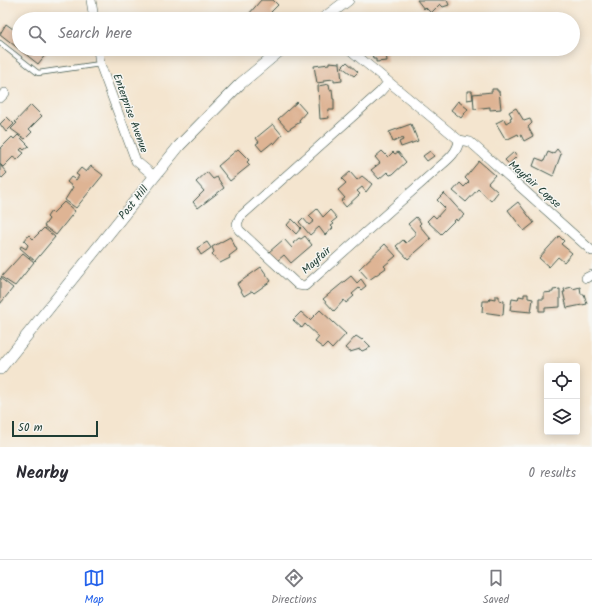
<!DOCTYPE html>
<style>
body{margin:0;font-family:Kalam,sans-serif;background:#f7f7f7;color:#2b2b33}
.controls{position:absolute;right:12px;bottom:12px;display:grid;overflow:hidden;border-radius:4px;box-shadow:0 2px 10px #0003}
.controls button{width:36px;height:36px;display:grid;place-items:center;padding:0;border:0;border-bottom:1px solid #e1e1e2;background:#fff;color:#2b2b33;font:20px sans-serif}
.scale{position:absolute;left:12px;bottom:10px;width:86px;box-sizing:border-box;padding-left:4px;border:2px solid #1f3d34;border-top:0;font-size:11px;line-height:14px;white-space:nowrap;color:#1f3d34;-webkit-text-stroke:3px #f6f6f2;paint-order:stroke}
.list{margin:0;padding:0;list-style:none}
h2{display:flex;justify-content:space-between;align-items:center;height:52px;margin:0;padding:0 16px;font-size:17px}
h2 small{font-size:13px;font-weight:400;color:#7c7c81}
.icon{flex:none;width:22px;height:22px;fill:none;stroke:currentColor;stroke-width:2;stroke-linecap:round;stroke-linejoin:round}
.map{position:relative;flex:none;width:592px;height:447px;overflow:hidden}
.search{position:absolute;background:#fff;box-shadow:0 2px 10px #0003;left:12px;right:12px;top:12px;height:44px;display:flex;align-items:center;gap:10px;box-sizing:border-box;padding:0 14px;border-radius:22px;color:#7c7c81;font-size:15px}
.sheet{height:112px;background:#fff}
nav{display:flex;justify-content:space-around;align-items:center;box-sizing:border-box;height:56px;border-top:1px solid #e1e1e2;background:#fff;font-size:11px;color:#7c7c81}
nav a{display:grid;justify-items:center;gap:2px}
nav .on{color:#2563eb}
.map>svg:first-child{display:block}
.building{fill:#deb494}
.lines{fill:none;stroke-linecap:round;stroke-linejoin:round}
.service-casing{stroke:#3f564b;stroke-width:6}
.minor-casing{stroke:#3f564b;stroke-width:10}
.tertiary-casing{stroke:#3f564b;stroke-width:12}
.service{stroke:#fff;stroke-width:4.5}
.minor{stroke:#fff;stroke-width:9}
.tertiary{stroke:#fff;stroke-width:11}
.labels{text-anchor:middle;stroke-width:3;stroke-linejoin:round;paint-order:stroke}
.street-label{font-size:11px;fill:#1f3d34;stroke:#f6f6f2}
</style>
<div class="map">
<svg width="592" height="447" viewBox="0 0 592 447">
<rect width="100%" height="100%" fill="#f6f6f2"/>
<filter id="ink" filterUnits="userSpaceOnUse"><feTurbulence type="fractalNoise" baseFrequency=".025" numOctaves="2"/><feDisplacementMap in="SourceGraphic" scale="8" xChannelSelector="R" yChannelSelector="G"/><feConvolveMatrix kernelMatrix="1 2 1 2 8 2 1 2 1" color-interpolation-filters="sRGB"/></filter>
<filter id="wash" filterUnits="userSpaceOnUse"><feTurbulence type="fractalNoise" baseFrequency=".012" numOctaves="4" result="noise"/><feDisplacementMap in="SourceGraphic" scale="16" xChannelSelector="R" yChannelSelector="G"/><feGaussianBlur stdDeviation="0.9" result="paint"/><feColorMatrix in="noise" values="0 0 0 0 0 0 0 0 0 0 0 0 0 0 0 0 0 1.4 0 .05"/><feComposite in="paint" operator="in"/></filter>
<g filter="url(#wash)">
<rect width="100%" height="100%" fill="#f4e5cf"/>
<g id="blocks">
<g class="building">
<polygon points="261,0 273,0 278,5 271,12 274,15 271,19 264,16 261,19 258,16 255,19 249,14"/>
<polygon points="417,0 447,0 449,5 443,7 440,4 431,13 425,7 424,9"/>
<polygon points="420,13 426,19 395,19 394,15"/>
<polygon points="6,24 13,29 14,27 19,31 19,49 50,49 38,64 0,34"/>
<polygon points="365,49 389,49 386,53 387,61 376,62 376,59 373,59 372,53 375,51 365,54"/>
<polygon points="329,62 340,63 342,81 334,82 334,79 324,80 324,82 317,83 314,66 329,64"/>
<polygon points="347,62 358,72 354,76 342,67"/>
<polygon points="329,84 330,90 332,89 333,99 334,99 334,110 328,110 329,118 320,119 318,86"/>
<polygon points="492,89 497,89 497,91 499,91 501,109 490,110 490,107 474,109 473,94 492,92"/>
<polygon points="467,91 472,91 473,99 467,100"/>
<polygon points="458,101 468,109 461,118 451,110"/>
<polygon points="297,102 306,112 299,120 300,122 288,130 278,119"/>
<polygon points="31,105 42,116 29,129 32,132 25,139 11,129 17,123 15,122"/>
<polygon points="516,108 524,121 530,119 532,123 528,127 533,136 524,141 521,135 519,136 518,134 506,140 496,123 504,119 506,123 511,120 510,118 512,117 509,112"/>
<polygon points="7,117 14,124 6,132 0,124"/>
<polygon points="273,124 282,135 274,144 273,142 262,151 256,144 259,142 256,138"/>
<polygon points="411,124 418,141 401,147 399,142 403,140 402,138 393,142 389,132"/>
<polygon points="18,135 29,146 24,150 22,148 20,150 24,153 17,160 13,157 3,167 0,164 0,149 12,137 14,139"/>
<polygon points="238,149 249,160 247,162 250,165 230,181 218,166"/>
<polygon points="557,149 561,154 553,176 533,166 536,158 544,161 548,152 553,154"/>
<polygon points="382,151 388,157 393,152 395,154 398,152 406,162 393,174 390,175 387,172 379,179 371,170 380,163 375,157"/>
<polygon points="430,151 434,156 427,161 423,156"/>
<polygon points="514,152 517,156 509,164 505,160"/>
<polygon points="479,161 495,175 488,183 498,192 491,201 478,189 466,202 453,191 460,183 464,187 469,182 465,178"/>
<polygon points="0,165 7,173 2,178 0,176"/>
<polygon points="91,166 103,175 76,208 65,200 73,187 67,182 71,177 76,180 79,176 76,174 81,168 86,172"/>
<polygon points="207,172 213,179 217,177 224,188 198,208 193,202 204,191 196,182"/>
<polygon points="350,172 357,180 362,176 372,184 366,192 362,187 357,191 360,194 346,207 341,201 345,198 338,190 346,183 342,179"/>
<polygon points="444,193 464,215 457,221 456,219 441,234 427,221 433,215 436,218 445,208 437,200"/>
<polygon points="64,202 75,211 56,235 44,226 49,219 47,217 51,211 53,213"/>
<polygon points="518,202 534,223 524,231 508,210"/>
<polygon points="317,209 323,217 330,210 337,218 332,222 334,224 331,226 333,228 325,235 319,227 310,235 299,222 303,218 309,225 314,221 309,216"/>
<polygon points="416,217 421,223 419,225 431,239 408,259 396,246 403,240 406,243 415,235 415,232 408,224"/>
<polygon points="292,219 301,228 296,234 287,225"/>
<polygon points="44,228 55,237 35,261 20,248 21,246 26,249 28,245 24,241 29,235 33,239"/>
<polygon points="305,236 312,245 291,263 284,255 277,261 269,252 284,239 292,248 295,245 293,243 299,238 301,239"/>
<polygon points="559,236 564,241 561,244 572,253 564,262 558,257 549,267 539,258"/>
<polygon points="230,237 237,250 229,256 230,258 220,263 212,254 214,252 212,247"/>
<polygon points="207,242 211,248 201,255 197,248"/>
<polygon points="385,244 396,256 384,266 386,268 369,280 359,269"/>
<polygon points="23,253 34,262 15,286 1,277"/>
<polygon points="261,267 271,281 254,293 252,291 244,296 237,284"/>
<polygon points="351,276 357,283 361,279 366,286 361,290 359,288 352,294 354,296 346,303 344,300 334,311 323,299"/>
<polygon points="0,278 13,288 0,304"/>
<polygon points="572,287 573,289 580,287 581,294 584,294 587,304 567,308 563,292 565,292 564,289"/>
<polygon points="560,289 560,307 545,308 545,311 539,311 539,299 544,299 544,293 553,292 553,290"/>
<polygon points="524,294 528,294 528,298 533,299 531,312 510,310 512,299 518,300 519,296 524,297"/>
<polygon points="495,296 499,296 499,300 504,301 503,315 482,312 483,301 489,301 490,298 495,299"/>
<polygon points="320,310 346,334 332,349 327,344 323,348 315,342 319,337 305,324 302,328 293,320 301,312 310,320"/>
<polygon points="356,336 362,340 363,339 371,347 362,351 360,349 350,352 345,348"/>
</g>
</g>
</g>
<g filter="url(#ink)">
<use href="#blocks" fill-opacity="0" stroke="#3f564b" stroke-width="1"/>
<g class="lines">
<defs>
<polyline id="service" points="0,43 38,73 100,64"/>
<g id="minor">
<polyline points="91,0 94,19"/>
<polyline points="98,49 100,64 136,161 154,176"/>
<polyline points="349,49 459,140"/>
<path d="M388,83L380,92L240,217L237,224L239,230L298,285L305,286L437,169C446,161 458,153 459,140"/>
<polyline points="0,98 5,93"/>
<polyline points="459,140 470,142 477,148 592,251"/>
<polyline points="586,278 592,275"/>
</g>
<g id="tertiary">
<polyline points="323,19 348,0"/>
<polyline points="0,369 179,146 240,84 282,49"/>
</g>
</defs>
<use href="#service" class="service-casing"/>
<use href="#minor" class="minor-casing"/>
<use href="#tertiary" class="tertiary-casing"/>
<use href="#service" class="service"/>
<use href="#minor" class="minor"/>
<use href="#tertiary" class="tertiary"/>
</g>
</g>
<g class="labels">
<g class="street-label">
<text transform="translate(131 113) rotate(70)" y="4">Enterprise Avenue</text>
<text transform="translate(535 184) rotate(41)" y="4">Mayfair Copse</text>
<text transform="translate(133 202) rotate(-51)" y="4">Post Hill</text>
<text transform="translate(316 260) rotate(-42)" y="4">Mayfair</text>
</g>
</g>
</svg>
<div class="controls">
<button><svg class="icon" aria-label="locate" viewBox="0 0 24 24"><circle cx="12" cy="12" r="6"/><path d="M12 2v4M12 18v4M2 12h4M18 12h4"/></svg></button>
<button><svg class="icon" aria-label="layers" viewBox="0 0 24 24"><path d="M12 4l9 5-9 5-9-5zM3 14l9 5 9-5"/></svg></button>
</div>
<div class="scale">50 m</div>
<div class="search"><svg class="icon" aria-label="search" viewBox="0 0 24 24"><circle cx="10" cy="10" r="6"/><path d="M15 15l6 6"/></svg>Search here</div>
</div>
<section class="sheet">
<h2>Nearby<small>0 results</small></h2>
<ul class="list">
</ul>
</section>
<nav>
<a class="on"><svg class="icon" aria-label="map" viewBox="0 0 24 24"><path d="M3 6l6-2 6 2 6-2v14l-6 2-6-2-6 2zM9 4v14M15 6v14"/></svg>Map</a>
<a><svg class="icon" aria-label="directions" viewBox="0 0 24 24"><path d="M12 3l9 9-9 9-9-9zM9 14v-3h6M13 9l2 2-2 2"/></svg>Directions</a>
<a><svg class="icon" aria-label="saved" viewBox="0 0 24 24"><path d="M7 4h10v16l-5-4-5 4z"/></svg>Saved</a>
</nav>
